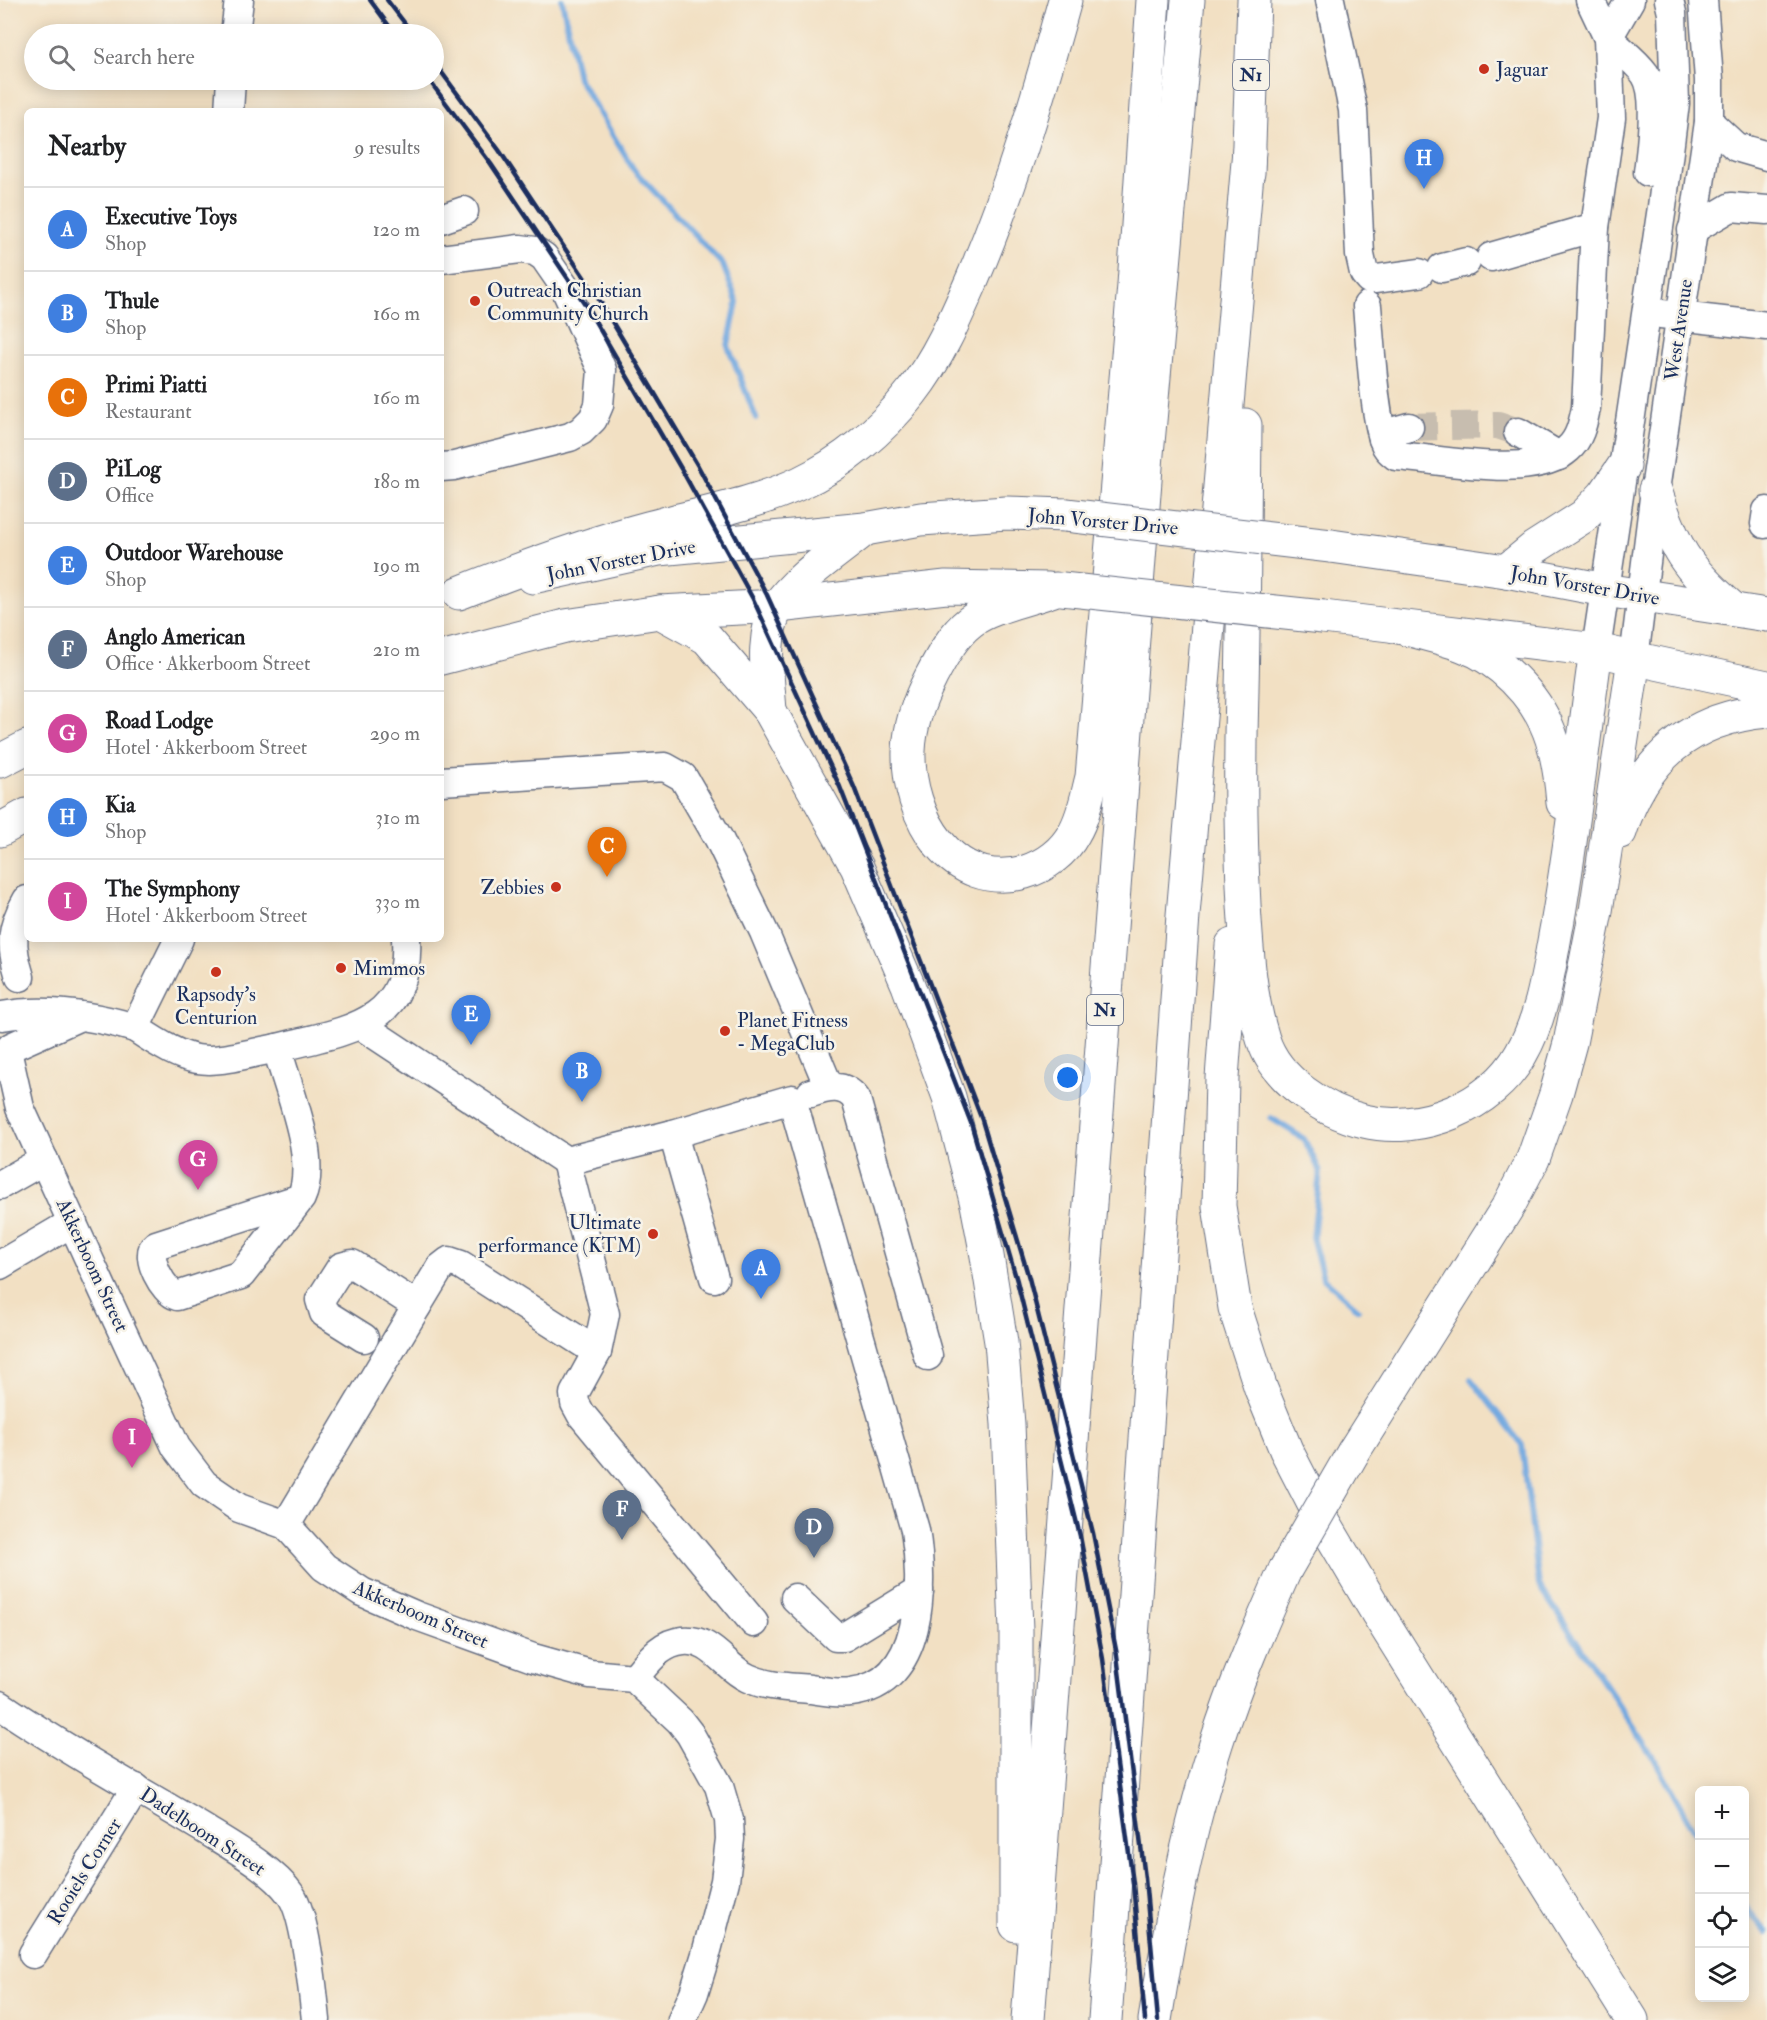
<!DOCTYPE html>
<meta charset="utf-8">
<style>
body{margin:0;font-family:"IM FELL Double Pica",serif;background:#f6f6f6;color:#202124}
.controls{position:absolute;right:18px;bottom:18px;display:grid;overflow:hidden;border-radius:9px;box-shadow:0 3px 15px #0003}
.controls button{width:54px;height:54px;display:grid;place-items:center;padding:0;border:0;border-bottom:2px solid #e0e0e0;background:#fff;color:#202124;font:30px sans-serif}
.you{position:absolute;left:1068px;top:1078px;width:21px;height:21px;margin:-15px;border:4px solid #fff;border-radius:50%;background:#1a73e8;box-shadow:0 0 0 9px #1a73e833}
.badge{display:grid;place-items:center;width:39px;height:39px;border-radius:50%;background:#0f766e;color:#fff;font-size:20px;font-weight:700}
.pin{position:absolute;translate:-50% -50px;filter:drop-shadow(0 2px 3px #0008)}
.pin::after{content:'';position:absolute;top:32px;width:21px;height:18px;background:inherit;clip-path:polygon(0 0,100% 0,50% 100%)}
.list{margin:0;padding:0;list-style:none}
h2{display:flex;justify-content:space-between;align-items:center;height:78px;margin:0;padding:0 24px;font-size:26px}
h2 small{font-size:20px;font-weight:400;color:#757577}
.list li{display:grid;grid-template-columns:39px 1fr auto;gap:18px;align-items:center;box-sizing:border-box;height:84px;padding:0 24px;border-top:2px solid #e0e0e0}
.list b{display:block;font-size:22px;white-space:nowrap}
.list p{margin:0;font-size:20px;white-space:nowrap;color:#757577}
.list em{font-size:20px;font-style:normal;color:#757577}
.icon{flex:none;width:33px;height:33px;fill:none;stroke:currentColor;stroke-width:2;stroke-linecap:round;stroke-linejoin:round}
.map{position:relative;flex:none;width:1767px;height:2020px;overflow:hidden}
.search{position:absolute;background:#fff;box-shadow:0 3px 15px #0003;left:24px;top:24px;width:420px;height:66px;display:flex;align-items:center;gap:15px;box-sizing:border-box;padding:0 21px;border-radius:33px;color:#757577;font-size:22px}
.panel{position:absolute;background:#fff;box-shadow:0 3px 15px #0003;left:24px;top:108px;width:420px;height:834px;border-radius:9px}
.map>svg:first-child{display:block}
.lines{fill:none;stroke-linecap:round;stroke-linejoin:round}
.stream{stroke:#71a7df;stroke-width:6}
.minor-tunnel{stroke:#c7bdaf;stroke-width:28;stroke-dasharray:28 14;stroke-linecap:butt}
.minor-casing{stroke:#666d81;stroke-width:31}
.major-casing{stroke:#666d81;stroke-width:35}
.highway-casing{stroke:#666d81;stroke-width:35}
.minor{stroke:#fff;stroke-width:28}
.major{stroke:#fff;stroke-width:33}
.highway{stroke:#fff;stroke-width:33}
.rail{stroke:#1b2f5e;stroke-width:4.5}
.major-bridge-casing{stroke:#666d81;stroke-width:35;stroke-linecap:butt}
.highway-bridge-casing{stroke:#666d81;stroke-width:35;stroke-linecap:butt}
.major-bridge{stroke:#fff;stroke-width:33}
.highway-bridge{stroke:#fff;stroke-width:33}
.poi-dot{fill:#c8321e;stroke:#f7f3e8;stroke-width:2}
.labels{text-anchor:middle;stroke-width:5;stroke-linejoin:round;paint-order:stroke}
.shield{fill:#f7f3e8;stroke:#5d6a87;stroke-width:1.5}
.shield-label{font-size:18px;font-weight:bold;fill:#1b2f5e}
.poi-label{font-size:20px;fill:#1b2f5e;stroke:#f7f3e8;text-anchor:start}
.street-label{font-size:20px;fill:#1b2f5e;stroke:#f7f3e8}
</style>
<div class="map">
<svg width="1767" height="2020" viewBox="0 0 1767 2020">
<rect width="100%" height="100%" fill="#f7f3e8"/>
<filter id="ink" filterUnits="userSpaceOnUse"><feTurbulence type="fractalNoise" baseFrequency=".0167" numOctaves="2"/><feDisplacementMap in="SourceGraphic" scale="12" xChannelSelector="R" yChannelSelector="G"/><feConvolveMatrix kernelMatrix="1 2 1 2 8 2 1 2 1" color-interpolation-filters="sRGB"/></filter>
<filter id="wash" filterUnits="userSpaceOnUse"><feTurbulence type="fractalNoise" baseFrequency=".008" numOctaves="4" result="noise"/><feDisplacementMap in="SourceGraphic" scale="24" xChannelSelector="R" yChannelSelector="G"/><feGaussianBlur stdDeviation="1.35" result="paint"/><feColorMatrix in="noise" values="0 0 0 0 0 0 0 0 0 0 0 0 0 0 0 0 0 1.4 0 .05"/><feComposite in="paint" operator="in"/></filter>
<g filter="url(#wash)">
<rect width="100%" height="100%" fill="#f2e0c3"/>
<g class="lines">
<g class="stream">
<polyline points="562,0 578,78 634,170 723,265 737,302 728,346 756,418"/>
<polyline points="1271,1118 1304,1139 1320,1171 1313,1240 1323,1278 1358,1309"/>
<polyline points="1471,1379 1522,1445 1539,1585 1654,1758 1700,1842"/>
<polyline points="1744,1905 1767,1933"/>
</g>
</g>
</g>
<g filter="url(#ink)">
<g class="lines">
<polyline class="minor-tunnel" points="1409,427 1498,425 1518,432"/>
<defs>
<g id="minor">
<polyline points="1330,0 1353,110 1360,255 1364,273 1369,279 1376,279 1419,273"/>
<polyline points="235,34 239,0"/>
<path d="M1608,38C1620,50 1635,60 1645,74C1659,95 1651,148 1648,172"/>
<polyline points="1608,38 1630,0"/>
<polyline points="229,111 231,80"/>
<polyline points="1709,122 1736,147 1767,156"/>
<polyline points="441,219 464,211"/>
<polyline points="1692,230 1731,207 1767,210"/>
<polyline points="1491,257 1595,227"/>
<polyline points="441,259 520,249 535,251 544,257 564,286 602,370 599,405 593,419 581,431 570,437 454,466 441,467"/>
<polyline points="1442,268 1466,262"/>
<path d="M1367,306C1370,337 1374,422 1386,446C1389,451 1392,453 1396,456C1440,459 1534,480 1568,449C1580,439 1583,422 1586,408L1595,227L1611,118L1608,38L1590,0"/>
<polyline points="1661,314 1767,326"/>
<polyline points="1518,432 1559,456"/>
<polyline points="1383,439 1395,431 1409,427"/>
<polyline points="1765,524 1767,511"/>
<polyline points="1596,650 1662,207 1675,103 1672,13 1669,0"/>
<polyline points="1634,659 1655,490 1709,122 1709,80 1703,0"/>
<polyline points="441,781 665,767 683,777 719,839 764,932 829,1087"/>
<path d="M20,977C10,945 10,929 27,900"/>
<path d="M2,1016C47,1008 91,1015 135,1028L179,939"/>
<path d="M362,1026L566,1161L673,1134L792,1099L915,1530C924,1584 924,1684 851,1692C838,1694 823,1691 810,1689C790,1687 767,1687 748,1678C724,1667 712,1638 683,1641C660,1643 648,1662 634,1678"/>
<path d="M135,1028C199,1071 205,1063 277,1048C288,1090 319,1159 301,1198L241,1275L177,1296C164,1293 143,1255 156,1245L301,1198"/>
<polyline points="11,1047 80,1016"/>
<path d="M277,1048C344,1031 411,1026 406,939"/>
<polyline points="8,1055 20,1108 104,1292 176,1447 204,1484 239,1508 286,1525 324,1567 362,1592 417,1616 533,1658 590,1674 634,1678 680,1721 690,1734 719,1786 729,1820 730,1839 725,1881 706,1954 694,1993 682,2020"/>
<path d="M811,1093C828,1087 844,1083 856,1099L928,1356"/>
<polyline points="673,1134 714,1278"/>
<polyline points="566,1161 605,1314 597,1352 574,1394 575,1403 581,1414 754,1623"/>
<polyline points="0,1185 44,1160"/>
<polyline points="0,1265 73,1222"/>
<polyline points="364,1338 324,1313 320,1300 341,1267 352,1264 417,1306"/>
<polyline points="286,1525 417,1306 440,1268 449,1261 461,1265 597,1352"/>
<polyline points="795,1598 836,1637 844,1637 919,1591"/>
<path d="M0,1705C66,1750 136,1788 204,1829C231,1846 273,1869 291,1895C306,1916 313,1992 316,2020"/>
<polyline points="33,1954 136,1788"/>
</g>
<g id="major">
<path d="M1655,490C1674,548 1685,567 1732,608"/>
<polyline points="1331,546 1506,571 1605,590 1767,615"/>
<polyline points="1506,571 1534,548 1584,516 1604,495 1624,466"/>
<polyline points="533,577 659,549 865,529 921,519 1006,513 1066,515"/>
<polyline points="1323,617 1596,650 1767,687"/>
<polyline points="441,658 565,626 660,612 778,606 946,587 1049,589"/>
<polyline points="0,761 27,747"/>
<polyline points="0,830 27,815"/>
</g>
<g id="highway">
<polyline points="1248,173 1254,0"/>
<path d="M1245,425C1244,513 1244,601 1242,689C1240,761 1240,833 1244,905C1247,950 1249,995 1263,1039C1276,1080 1323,1111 1364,1121C1421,1135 1492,1106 1521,1054C1543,1016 1549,967 1557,925C1573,834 1583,742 1596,650"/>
<path d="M1056,589C1031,599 990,606 970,622C953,635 941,658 931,677C919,700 910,725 909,751C907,816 952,892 1025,872C1045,866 1064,852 1074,833C1084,816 1087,796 1092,777L1134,285L1153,0"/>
<path d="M459,593C522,568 584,545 648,528C699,514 753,505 800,483C843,463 882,430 911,393C938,359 956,317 973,278C1011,189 1039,94 1065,0"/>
<polyline points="660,612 707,638 770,711 857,867 908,985 949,1097 977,1204 987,1256 1001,1342 1008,1424 1016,1630 1016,1925"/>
<path d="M1395,626C1417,632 1440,637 1462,645C1499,658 1535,695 1549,731C1558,754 1561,778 1563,803"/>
<path d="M770,711C768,679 760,636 778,606C794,580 841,549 865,529"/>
<path d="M1620,832C1643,758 1690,718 1767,711"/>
<polyline points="1232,945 1222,1078 1219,1206 1235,1308 1261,1389 1286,1450 1320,1516 1378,1614 1632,2020"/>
<polyline points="1354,1451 1509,1205 1533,1159 1556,1094 1570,1043 1596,911 1634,659"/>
<polyline points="1028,2020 1147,454 1188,0"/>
<polyline points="1105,2020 1183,915 1249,150"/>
<path d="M1155,2020C1170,1926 1187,1834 1216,1744C1235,1684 1260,1627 1285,1570"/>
</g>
</defs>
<use href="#minor" class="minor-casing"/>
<use href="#major" class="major-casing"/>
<use href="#highway" class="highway-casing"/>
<use href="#minor" class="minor"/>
<use href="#major" class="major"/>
<use href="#highway" class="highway"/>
<g class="rail">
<polyline points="370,0 395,34"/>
<polyline points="387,0 413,34"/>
<polyline points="434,62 499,150 598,298 698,466 767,595 854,787 982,1120 1029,1278 1093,1533 1117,1655 1145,1878 1158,2020"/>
<polyline points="429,80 491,164 585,304 683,472 753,599 840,787 971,1123 1017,1281 1080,1536 1103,1659 1133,1883 1145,2020"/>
</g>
<defs>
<g id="major-bridge">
<polyline points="1066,515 1331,546"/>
<polyline points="1062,589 1323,617"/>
</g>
<polyline id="highway-bridge" points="1285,1570 1354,1451"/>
</defs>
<use href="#major-bridge" class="major-bridge-casing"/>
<use href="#highway-bridge" class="highway-bridge-casing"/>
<use href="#major-bridge" class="major-bridge"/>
<use href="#highway-bridge" class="highway-bridge"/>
</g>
</g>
<g class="poi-dot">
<circle cx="1484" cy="69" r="6"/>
<circle cx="475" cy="301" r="6"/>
<circle cx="556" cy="887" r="6"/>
<circle cx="341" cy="968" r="6"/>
<circle cx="216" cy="972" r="6"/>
<circle cx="725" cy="1031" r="6"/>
<circle cx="653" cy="1234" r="6"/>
</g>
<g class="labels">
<g class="shield">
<rect x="1233" y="60" width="36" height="30" rx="4.5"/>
<rect x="1087" y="995" width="36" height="30" rx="4.5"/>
</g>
<g class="shield-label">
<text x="1251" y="81">N1</text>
<text x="1105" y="1016">N1</text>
</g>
<g class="poi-label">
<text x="1496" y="76">Jaguar</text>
<text x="487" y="297">Outreach Christian<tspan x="487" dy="23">Community Church</tspan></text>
<text x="544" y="894" text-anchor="end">Zebbies</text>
<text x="353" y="975">Mimmos</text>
<text x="216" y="1001" text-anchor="middle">Rapsody's<tspan x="216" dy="23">Centurion</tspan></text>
<text x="737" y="1027">Planet Fitness<tspan x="737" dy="23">- MegaClub</tspan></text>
<text x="641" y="1229" text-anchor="end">Ultimate<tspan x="641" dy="23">performance (KTM)</tspan></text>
</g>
<g class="street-label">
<text transform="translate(1678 330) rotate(-82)" y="7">West Avenue</text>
<text transform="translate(1103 521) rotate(5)" y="7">John Vorster Drive</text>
<text transform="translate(621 560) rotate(-11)" y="7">John Vorster Drive</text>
<text transform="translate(1585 585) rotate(10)" y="7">John Vorster Drive</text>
<text transform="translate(93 1265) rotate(65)" y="7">Akkerboom Street</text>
<text transform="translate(421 1614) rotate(23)" y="7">Akkerboom Street</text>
<text transform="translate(203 1831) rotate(33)" y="7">Dadelboom Street</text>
<text transform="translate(84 1871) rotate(-58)" y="7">Rooiels Corner</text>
</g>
</g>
</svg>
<div class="controls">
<button>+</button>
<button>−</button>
<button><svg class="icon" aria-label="locate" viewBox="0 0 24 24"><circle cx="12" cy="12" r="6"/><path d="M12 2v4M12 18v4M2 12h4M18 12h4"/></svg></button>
<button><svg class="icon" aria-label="layers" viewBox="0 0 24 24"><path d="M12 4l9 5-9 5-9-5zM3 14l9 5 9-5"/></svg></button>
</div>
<div class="you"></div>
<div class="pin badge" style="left:761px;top:1299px;background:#3f7fe0">A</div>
<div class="pin badge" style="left:582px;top:1102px;background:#3f7fe0">B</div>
<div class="pin badge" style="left:607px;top:877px;background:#e8710a">C</div>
<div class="pin badge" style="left:814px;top:1558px;background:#5c6f8a">D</div>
<div class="pin badge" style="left:471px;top:1045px;background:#3f7fe0">E</div>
<div class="pin badge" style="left:622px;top:1540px;background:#5c6f8a">F</div>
<div class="pin badge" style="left:198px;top:1190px;background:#d1479c">G</div>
<div class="pin badge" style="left:1424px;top:189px;background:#3f7fe0">H</div>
<div class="pin badge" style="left:132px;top:1468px;background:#d1479c">I</div>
<div class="search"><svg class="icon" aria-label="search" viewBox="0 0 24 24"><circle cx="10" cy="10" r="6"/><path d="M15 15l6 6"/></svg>Search here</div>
<section class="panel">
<h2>Nearby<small>9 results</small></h2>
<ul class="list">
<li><span class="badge" style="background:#3f7fe0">A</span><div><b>Executive Toys</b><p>Shop</p></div><em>120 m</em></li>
<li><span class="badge" style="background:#3f7fe0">B</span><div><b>Thule</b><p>Shop</p></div><em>160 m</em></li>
<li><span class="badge" style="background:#e8710a">C</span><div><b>Primi Piatti</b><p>Restaurant</p></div><em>160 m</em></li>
<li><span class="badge" style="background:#5c6f8a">D</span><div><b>PiLog</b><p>Office</p></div><em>180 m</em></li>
<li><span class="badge" style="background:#3f7fe0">E</span><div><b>Outdoor Warehouse</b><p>Shop</p></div><em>190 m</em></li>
<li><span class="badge" style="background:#5c6f8a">F</span><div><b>Anglo American</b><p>Office · Akkerboom Street</p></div><em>210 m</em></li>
<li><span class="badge" style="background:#d1479c">G</span><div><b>Road Lodge</b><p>Hotel · Akkerboom Street</p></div><em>290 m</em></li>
<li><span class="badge" style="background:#3f7fe0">H</span><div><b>Kia</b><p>Shop</p></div><em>310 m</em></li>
<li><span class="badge" style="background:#d1479c">I</span><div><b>The Symphony</b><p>Hotel · Akkerboom Street</p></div><em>330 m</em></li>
</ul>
</section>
</div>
